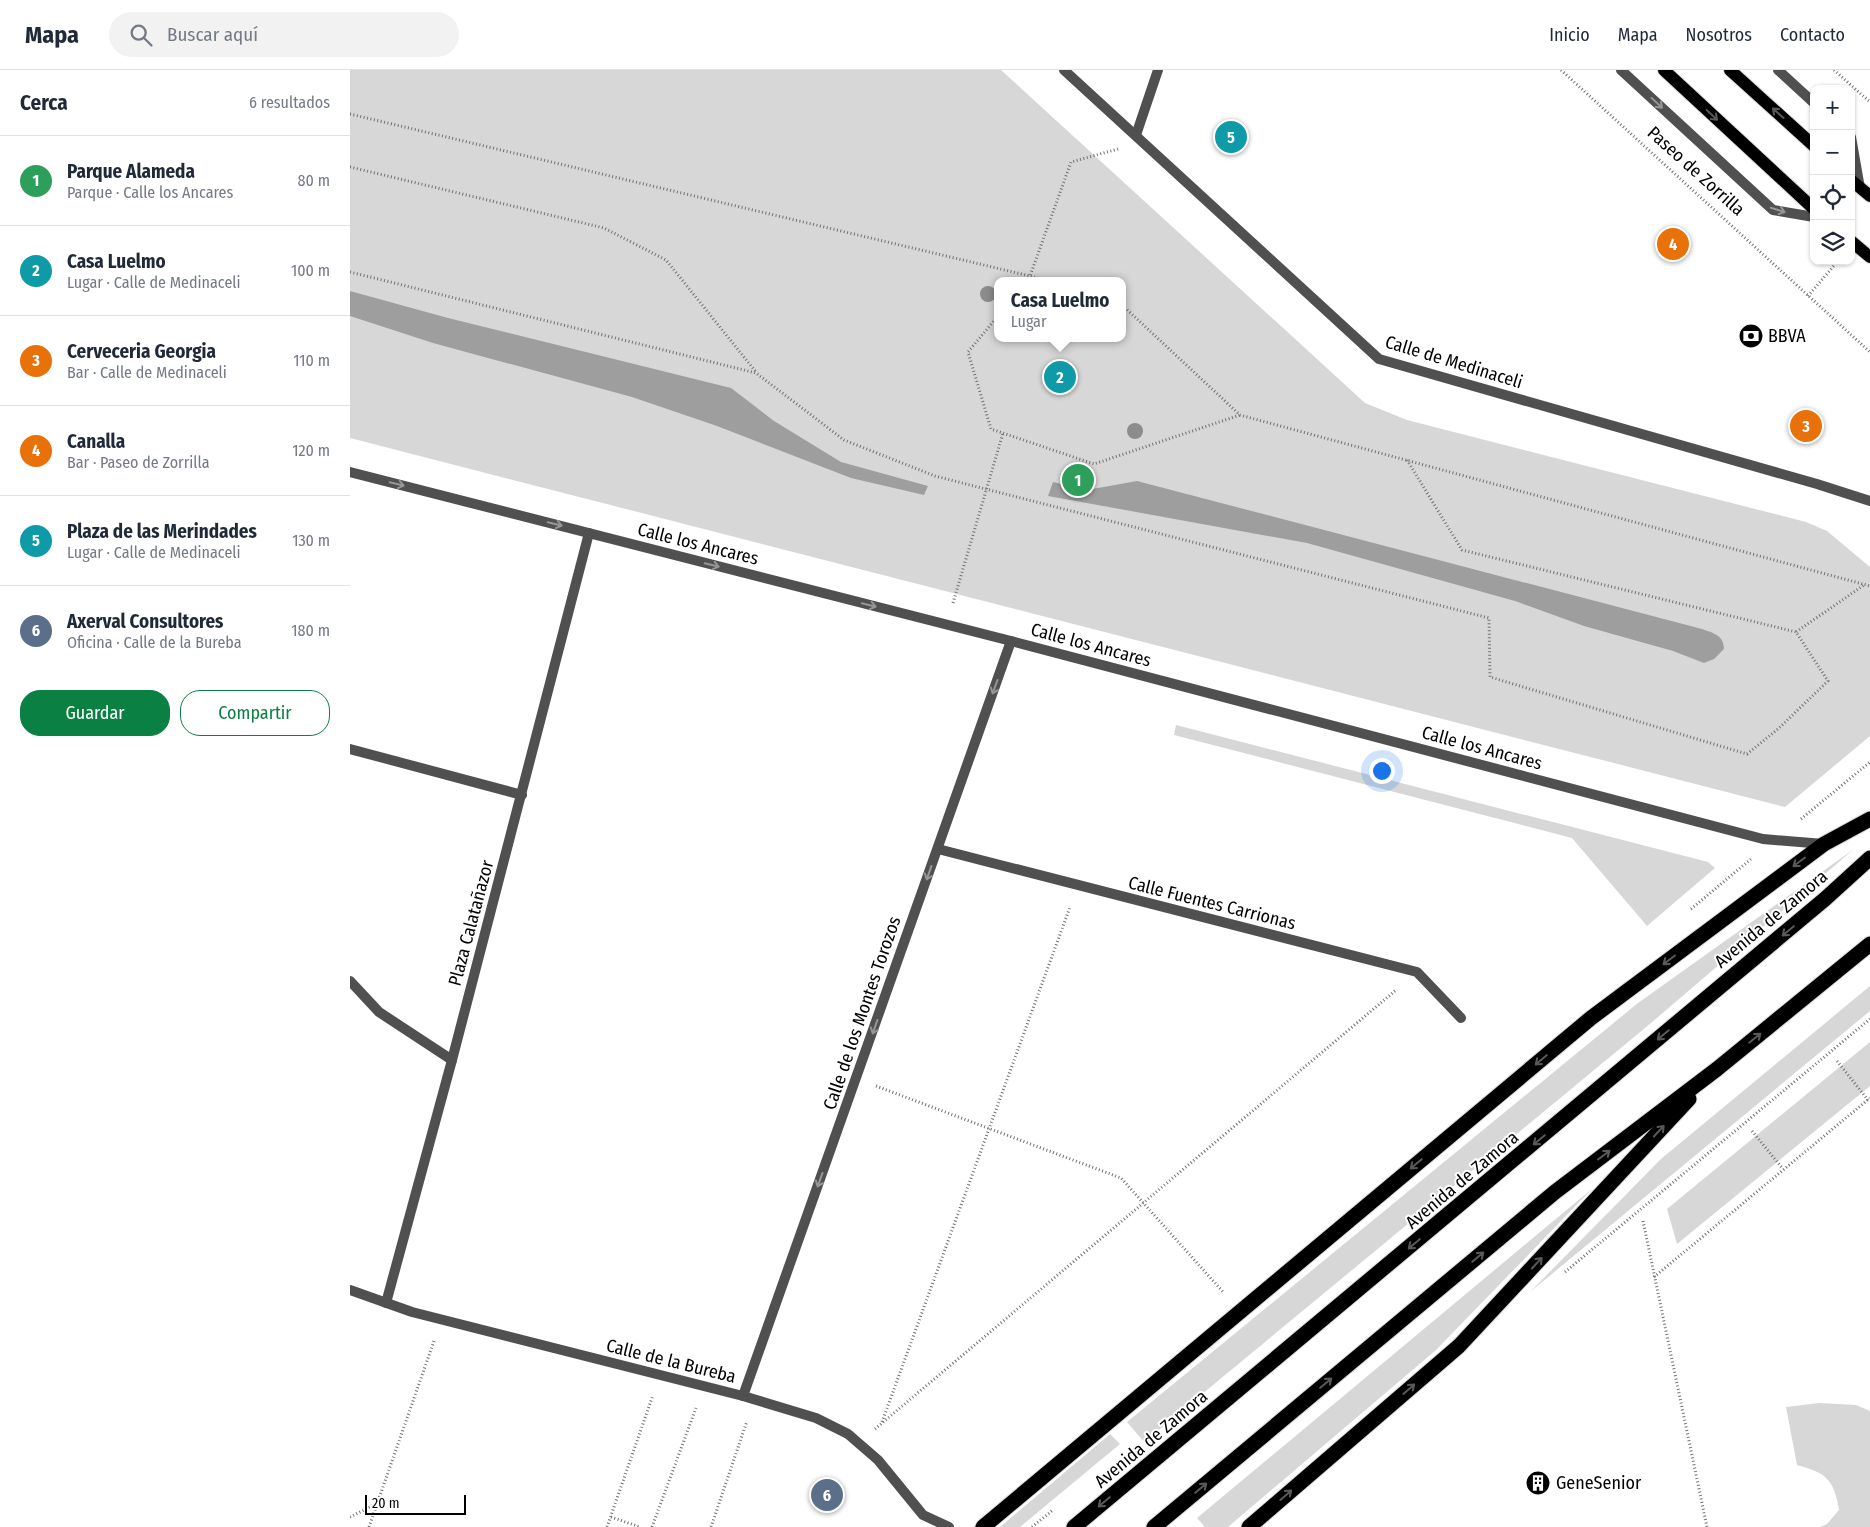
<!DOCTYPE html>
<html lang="es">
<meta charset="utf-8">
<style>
body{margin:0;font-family:"Fira Sans Condensed",sans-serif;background:#f2f2f3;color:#1f2937}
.controls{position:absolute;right:15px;top:15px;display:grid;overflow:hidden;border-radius:10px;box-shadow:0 1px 4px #0004}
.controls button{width:45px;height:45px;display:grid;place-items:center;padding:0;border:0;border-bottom:1px solid #e0e1e3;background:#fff;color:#1f2937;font:25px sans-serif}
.scale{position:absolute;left:15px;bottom:12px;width:101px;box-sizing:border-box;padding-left:5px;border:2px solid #000;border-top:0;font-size:14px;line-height:18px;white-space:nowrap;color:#000;-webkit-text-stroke:4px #fff;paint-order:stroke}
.you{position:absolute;left:1031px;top:700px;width:18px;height:18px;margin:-12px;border:4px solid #fff;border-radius:50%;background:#1a73e8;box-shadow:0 0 0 8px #1a73e833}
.badge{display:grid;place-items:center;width:32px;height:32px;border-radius:50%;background:#0b8043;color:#fff;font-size:16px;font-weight:700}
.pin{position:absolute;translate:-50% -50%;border:2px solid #fff;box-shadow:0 1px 5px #0006}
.popup{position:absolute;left:644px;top:207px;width:132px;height:65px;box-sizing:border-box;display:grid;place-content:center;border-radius:10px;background:#fff;filter:drop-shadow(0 1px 4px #0005);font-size:16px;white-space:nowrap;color:#747a83}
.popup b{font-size:19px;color:#1f2937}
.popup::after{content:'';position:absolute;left:50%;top:100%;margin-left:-10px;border:10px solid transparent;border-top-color:#fff}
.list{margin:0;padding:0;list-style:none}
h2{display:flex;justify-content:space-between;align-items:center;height:65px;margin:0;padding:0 20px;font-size:21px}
h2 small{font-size:16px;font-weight:400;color:#747a83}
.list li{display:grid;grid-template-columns:32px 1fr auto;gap:15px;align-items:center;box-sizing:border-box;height:90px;padding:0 20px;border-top:1px solid #e0e1e3}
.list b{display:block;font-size:19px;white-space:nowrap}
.list p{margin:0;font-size:16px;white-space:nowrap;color:#747a83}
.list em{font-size:16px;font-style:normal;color:#747a83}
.actions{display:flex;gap:10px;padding:15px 20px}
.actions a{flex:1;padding:11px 0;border:1px solid #0b8043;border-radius:20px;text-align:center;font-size:18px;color:#0b8043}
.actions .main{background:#0b8043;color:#fff}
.icon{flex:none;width:28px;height:28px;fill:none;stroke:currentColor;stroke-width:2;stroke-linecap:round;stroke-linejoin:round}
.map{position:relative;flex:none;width:1520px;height:1457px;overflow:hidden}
header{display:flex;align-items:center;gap:30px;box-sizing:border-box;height:70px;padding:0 25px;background:#fff;border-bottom:1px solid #e0e1e3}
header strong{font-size:24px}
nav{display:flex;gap:28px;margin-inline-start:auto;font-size:18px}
.search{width:350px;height:45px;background:#f2f2f3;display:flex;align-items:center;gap:12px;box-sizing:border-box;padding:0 18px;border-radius:28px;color:#747a83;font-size:19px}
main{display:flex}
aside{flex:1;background:#fff}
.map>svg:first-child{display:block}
.green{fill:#d7d7d7;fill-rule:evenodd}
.water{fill:#9e9e9e}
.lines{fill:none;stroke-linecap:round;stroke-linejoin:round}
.primary-casing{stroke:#dbdbdb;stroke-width:14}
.highway-casing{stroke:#dbdbdb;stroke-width:17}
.path{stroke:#727272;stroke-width:3;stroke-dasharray:1 2.5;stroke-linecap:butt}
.lane{stroke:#505050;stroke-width:10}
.street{stroke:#505050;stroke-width:10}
.primary{stroke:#000;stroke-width:12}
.highway{stroke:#000;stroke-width:15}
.tree{fill:#8c8c8c}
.oneway{stroke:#969696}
.oneway2{stroke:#595959}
.labels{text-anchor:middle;stroke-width:4;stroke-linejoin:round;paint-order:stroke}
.street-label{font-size:18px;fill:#000;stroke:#fff}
.poi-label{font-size:18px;fill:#000;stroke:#fff;text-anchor:start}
</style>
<header>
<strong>Mapa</strong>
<div class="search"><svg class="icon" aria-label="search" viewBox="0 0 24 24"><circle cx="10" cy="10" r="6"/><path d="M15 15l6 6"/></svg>Buscar aquí</div>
<nav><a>Inicio</a><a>Mapa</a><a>Nosotros</a><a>Contacto</a></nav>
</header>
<main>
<aside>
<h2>Cerca<small>6 resultados</small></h2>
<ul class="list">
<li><span class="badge" style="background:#2e9e5b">1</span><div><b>Parque Alameda</b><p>Parque · Calle los Ancares</p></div><em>80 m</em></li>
<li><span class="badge" style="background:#0f9aa8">2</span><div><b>Casa Luelmo</b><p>Lugar · Calle de Medinaceli</p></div><em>100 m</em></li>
<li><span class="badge" style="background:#e8710a">3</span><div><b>Cerveceria Georgia</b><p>Bar · Calle de Medinaceli</p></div><em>110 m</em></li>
<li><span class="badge" style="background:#e8710a">4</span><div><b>Canalla</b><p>Bar · Paseo de Zorrilla</p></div><em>120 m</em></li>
<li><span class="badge" style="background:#0f9aa8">5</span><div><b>Plaza de las Merindades</b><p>Lugar · Calle de Medinaceli</p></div><em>130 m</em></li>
<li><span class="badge" style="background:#5c6f8a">6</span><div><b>Axerval Consultores</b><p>Oficina · Calle de la Bureba</p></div><em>180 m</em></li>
</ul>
<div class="actions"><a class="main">Guardar</a><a>Compartir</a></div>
</aside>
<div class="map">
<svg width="1520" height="1457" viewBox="0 0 1520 1457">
<rect width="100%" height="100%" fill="#fff"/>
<g class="green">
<path d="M0,0H651L1015,333L1057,350L1456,452L1477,461L1520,497V666L1435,737L0,368ZM648,211H772V268H648Z"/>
<polygon points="826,655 1358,792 1365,798 1297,856 1222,768 824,665"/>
<polygon points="1504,779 1301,953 794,1372 777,1352 1288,933"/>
<polygon points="1520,916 1520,941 1180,1222 1311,1089"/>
<polygon points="1520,972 1520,1016 1327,1174 1317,1139"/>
<polygon points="1243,1118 1086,1280 878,1457 855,1457 847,1448"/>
<path d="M1469,1333L1506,1335L1520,1341V1457H1470L1477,1454L1489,1440C1484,1409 1476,1403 1447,1395L1436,1337Z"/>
<polygon points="760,1364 770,1374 670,1457 650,1457"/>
</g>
<g class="water">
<polygon points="0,221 98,248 381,318 424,351 491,392 578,416 574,425 501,408 367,356 282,327 83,273 0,246"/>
<path d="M787,411L1352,559C1363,563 1374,565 1374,579L1364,589L1354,593L1323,581L1234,556L1165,531L957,473L698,426L703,412L737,420Z"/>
</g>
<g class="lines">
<defs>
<g id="primary">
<polyline points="1314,0 1464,139"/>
<polyline points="1380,0 1464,76"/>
<polyline points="1501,110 1520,126"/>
<polyline points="1501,171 1520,187"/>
</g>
<g id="highway">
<polyline points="633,1457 1241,948 1474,774 1520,749"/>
<polyline points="724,1457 1475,829 1520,788"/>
<polyline points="804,1457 1205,1122 1367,999 1520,874"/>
<polyline points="899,1457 1109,1276 1339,1029"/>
</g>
</defs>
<use href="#primary" class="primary-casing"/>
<use href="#highway" class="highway-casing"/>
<g class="path">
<polyline points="1211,0 1520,282"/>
<polyline points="1484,0 1520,32"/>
<polyline points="0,44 680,206 721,92 768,79"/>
<polyline points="0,97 254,158 316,190 406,302"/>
<polyline points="0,202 406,303 494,370 585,406 1139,548 1140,607 1397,684 1428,659 1478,611 1446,562 1514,515"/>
<polyline points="676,211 680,206 698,211"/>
<polyline points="1458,226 1488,191"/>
<polyline points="772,235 890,345 1520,516"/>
<polyline points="648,246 618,282 641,359 744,394 890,345"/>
<polyline points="1057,390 1112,480 1446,562"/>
<polyline points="603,533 653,363"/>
<polyline points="1451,749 1520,692"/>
<polyline points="1341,839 1401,789"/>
<polyline points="1487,991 1518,1030"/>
<polyline points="526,1016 771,1108 874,1223"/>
<polyline points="1402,1061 1433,1099"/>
<polyline points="1293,1151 1357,1457"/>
<polyline points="1215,1202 1520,949"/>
<polyline points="1304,1207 1520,1028"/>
<polyline points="532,1352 720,837"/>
<polyline points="525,1359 1046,920"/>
<polyline points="0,1447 26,1434"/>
<polyline points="261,1447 290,1457"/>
<polyline points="19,1457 84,1271"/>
<polyline points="257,1457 303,1325"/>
<polyline points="302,1457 346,1338"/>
<polyline points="361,1457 397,1351"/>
<polyline points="682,1457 703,1440"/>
</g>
<g class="lane">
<polyline points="1271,0 1423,140 1464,147"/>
<polyline points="1428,0 1464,33"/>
<polyline points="1501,67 1510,118"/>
</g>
<g class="street">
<polyline points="714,0 1029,289 1467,414 1520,431"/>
<polyline points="786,65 808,0"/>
<polyline points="0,402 661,571 1413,769 1474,774"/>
<polyline points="0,679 172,725"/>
<polyline points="588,779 1067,902 1111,948"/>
<polyline points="0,911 29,942 102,990 239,463"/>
<polyline points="0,1220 62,1242 393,1326 466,1348 498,1364 528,1390 573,1445 599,1457"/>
<polyline points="36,1233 102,990"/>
<polyline points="393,1326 661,571"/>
</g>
<use href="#primary" class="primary"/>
<use href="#highway" class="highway"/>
</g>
<g class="tree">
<circle cx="638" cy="224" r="8"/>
<circle cx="785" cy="361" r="8"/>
</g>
<defs><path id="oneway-shaft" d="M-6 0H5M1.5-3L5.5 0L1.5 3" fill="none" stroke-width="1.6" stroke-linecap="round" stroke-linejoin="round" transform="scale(1.25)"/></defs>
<g class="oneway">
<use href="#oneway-shaft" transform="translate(1307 33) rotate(43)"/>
<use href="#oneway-shaft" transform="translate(1428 140) rotate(17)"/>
<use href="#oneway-shaft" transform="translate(47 414) rotate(14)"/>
<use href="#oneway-shaft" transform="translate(205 454) rotate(14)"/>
<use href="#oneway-shaft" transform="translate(362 495) rotate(14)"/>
<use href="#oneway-shaft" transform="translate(519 535) rotate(14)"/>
<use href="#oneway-shaft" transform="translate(645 617) rotate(110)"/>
<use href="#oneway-shaft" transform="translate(579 803) rotate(109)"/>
<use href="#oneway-shaft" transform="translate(525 957) rotate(109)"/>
<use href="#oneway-shaft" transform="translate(470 1110) rotate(110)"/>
</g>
<g class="oneway2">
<use href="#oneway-shaft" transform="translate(1428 43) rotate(-138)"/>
<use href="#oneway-shaft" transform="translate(1362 45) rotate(43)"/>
<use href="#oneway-shaft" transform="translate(1449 792) rotate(143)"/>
<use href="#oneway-shaft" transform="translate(1438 861) rotate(140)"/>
<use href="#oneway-shaft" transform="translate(1319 890) rotate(143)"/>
<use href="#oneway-shaft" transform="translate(1313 965) rotate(140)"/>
<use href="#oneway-shaft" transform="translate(1405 968) rotate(-39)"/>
<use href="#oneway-shaft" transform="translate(1191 990) rotate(140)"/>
<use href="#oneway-shaft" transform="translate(1309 1061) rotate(-47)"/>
<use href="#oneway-shaft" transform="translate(1189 1070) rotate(140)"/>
<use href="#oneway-shaft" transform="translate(1254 1085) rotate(-37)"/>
<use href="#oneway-shaft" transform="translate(1066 1094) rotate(140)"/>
<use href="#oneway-shaft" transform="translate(1064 1174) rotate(140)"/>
<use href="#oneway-shaft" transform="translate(1128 1187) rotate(-40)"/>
<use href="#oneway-shaft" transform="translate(1187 1193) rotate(-47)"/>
<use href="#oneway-shaft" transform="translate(976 1313) rotate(-40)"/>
<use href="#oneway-shaft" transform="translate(1059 1319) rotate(-41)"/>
<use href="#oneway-shaft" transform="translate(851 1418) rotate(-40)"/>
<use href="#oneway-shaft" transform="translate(936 1425) rotate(-41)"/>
<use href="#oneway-shaft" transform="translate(754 1432) rotate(140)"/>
</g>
<defs>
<symbol id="bank-disc" viewBox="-11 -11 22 22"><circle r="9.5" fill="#000" stroke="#fff"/><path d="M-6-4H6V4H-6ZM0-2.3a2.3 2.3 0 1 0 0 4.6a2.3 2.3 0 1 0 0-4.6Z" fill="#fff"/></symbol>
<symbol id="building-disc" viewBox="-11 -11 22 22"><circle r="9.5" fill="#000" stroke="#fff"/><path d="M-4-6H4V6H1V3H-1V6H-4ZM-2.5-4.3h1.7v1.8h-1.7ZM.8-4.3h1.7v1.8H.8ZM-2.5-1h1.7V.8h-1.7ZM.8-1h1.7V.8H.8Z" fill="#fff"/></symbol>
</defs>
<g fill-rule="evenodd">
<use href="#bank-disc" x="1387" y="252" width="28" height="28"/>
<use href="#building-disc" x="1174" y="1399" width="28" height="28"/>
</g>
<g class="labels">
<g class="street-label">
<text transform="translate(1346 101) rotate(42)" y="6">Paseo de Zorrilla</text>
<text transform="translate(1104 292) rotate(17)" y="6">Calle de Medinaceli</text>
<text transform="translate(348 474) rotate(14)" y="6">Calle los Ancares</text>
<text transform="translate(741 575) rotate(15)" y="6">Calle los Ancares</text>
<text transform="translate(1132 678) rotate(15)" y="6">Calle los Ancares</text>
<text transform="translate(862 833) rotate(14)" y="6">Calle Fuentes Carrionas</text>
<text transform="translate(1421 849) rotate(-40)" y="6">Avenida de Zamora</text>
<text transform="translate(121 853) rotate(-75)" y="6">Plaza Calatañazor</text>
<text transform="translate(512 943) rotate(-71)" y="6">Calle de los Montes Torozos</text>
<text transform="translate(1112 1110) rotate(-40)" y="6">Avenida de Zamora</text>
<text transform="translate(321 1291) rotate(14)" y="6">Calle de la Bureba</text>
<text transform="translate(801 1369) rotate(-40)" y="6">Avenida de Zamora</text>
</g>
<g class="poi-label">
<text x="1418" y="272">BBVA</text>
<text x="1206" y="1419">GeneSenior</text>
</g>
</g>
</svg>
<div class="controls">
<button>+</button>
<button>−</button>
<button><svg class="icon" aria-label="locate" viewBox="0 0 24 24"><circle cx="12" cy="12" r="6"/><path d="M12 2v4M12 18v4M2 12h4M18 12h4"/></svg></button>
<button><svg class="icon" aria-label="layers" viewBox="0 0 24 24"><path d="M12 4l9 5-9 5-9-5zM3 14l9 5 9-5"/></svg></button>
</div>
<div class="scale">20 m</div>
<div class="you"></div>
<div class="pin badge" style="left:728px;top:410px;background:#2e9e5b">1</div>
<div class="pin badge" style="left:710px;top:307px;background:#0f9aa8">2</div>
<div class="popup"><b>Casa Luelmo</b>Lugar</div>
<div class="pin badge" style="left:1456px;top:356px;background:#e8710a">3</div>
<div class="pin badge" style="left:1323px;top:174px;background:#e8710a">4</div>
<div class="pin badge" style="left:881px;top:67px;background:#0f9aa8">5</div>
<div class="pin badge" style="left:477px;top:1425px;background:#5c6f8a">6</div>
</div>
</main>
